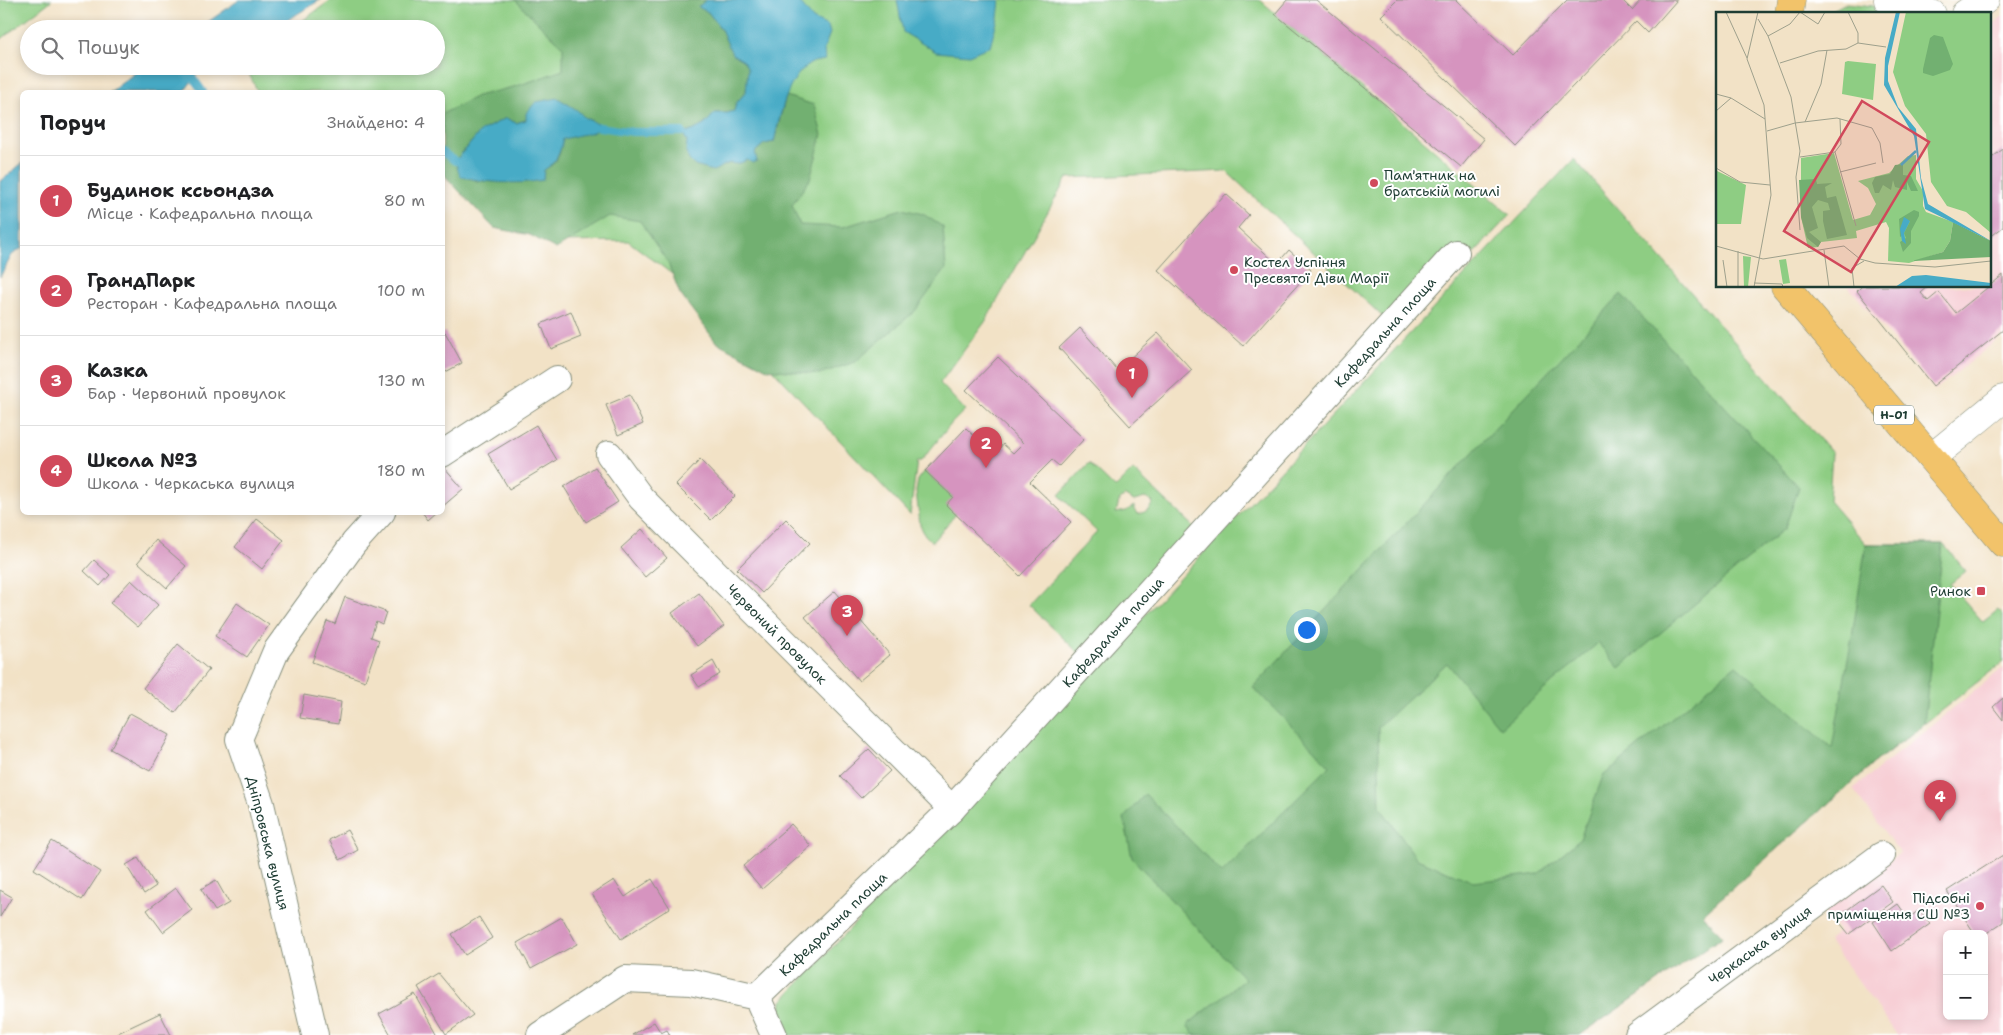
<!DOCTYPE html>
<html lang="uk">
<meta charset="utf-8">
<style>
body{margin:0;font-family:"Shantell Sans",sans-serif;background:#f6f6f6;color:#202124}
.controls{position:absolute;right:15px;bottom:15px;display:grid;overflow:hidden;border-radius:8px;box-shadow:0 2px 8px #0003}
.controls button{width:45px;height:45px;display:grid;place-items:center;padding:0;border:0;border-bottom:1px solid #e0e0e0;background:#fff;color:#202124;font:25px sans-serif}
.you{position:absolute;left:1306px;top:629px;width:18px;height:18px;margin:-12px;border:4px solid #fff;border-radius:50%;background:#1a73e8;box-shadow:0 0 0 8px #1a73e833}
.badge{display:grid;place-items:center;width:32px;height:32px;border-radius:50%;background:#d1495b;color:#fff;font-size:16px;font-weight:700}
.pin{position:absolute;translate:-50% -41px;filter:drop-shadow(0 1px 2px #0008)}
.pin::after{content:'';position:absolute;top:26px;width:18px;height:15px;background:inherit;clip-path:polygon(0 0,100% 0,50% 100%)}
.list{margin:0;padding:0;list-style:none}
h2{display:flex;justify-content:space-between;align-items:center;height:65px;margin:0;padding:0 20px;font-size:21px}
h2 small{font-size:16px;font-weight:400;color:#757577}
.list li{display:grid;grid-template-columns:32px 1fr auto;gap:15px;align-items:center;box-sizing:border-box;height:90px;padding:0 20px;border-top:1px solid #e0e0e0}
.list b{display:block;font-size:19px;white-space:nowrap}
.list p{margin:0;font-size:16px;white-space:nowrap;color:#757577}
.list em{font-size:16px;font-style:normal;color:#757577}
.icon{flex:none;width:28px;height:28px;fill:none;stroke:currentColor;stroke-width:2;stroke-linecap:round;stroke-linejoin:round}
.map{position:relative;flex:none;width:2003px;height:1035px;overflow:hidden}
.search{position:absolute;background:#fff;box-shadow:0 2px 8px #0003;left:20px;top:20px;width:425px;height:55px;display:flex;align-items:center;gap:12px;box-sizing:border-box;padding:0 18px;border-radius:28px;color:#757577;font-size:19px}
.panel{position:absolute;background:#fff;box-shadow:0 2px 8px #0003;left:20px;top:90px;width:425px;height:425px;border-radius:8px}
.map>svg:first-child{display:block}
.built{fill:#f7cfd5;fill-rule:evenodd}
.green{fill:#8ecd83;stroke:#56855c;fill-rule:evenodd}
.forest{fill:#72b071;stroke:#487652;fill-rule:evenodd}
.water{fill:#47abc6;stroke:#33747d}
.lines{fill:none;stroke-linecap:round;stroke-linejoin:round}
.stream{stroke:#47abc6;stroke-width:8}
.building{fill:#d694bf}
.minor-casing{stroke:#88907d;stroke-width:28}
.tertiary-casing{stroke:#88907d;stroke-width:29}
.primary-casing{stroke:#88907d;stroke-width:29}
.minor{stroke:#fff;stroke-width:26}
.tertiary{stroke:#fff;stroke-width:28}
.primary{stroke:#f2c36a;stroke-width:28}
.poi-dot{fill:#d1495b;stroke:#fff;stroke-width:2}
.labels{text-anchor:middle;stroke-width:4;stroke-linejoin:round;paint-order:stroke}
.shield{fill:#fff;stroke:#627771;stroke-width:1}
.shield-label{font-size:12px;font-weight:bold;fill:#1f3d34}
.poi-label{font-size:14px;fill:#1f3d34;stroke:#fff;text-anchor:start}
.street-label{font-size:14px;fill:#1f3d34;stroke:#fff}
.inset-river{fill:none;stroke:#47abc6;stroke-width:2.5}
.inset-road{fill:none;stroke:#9ea08c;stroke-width:1}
.view{fill:#d1495b;fill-opacity:0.15;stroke:#d1495b;stroke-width:2.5}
.inset-edge{fill:none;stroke:#1f3d34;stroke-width:2.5}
</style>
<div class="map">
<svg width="2003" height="1035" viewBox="0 0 2003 1035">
<rect width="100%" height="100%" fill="#fff"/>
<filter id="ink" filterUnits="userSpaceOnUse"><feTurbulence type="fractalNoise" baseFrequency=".02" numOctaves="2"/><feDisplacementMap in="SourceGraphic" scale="10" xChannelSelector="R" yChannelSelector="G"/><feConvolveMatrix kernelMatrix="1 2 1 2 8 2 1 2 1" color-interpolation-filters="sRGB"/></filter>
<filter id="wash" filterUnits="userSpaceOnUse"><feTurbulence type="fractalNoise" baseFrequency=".0096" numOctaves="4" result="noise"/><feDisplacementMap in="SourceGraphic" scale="20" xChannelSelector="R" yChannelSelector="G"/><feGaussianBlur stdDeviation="1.12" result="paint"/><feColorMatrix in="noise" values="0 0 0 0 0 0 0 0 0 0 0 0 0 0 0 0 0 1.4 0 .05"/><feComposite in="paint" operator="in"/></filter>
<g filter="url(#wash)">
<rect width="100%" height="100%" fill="#f2e2c6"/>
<g class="built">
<polygon points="2003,16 2003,335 1935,390 1848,286 1989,286 1989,28"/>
<path d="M2003,668V1035H1897L1828,940L1839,931L1823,911L1900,853L1853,789ZM1947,934H1984V1016H1947Z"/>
</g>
<g class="green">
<polygon points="0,0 52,0 0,40"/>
<polygon points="331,0 1260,0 1510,215 1399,332 1226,171 1067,178 985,322 940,383 965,410 951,424 921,461 917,461 910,515 708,301 628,241 559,242 489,223 443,150 442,92 258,92 245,66 436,66 436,29 291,29"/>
<polygon points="1846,3 1873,6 1896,14 1825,14"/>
<polygon points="1574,159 1832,453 1829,501 1866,544 1943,544 1966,571 1950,584 1983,622 1998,610 2003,615 2003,662 1874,763 1703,914 1722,937 1580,1035 786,1035 780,1020 782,1001"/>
<path d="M1089,463L1115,488L1133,470L1201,534L1086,660L1029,605L1097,532L1059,495ZM1125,496L1134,501L1145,498L1153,502C1150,510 1146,512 1138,514L1134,510V506L1126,511L1116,513L1119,501Z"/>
<polygon points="925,471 953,497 956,514 932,542 925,535 920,525 916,491 918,480"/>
</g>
<g class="forest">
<path d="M515,0H706L699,7L708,12L721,29L732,53L744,61L749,69L746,92L736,103L734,111L727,113H715C706,127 695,126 687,141L695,166L713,170L730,163L738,164L756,156L755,152L764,144L774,142L786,96L814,105L822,135L810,179L792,205L800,225L843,227L902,209L923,214L943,227L946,269L915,311L855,362L819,374L767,369L716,342L680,294L668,263L640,221L610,216L556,249L530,235L494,228L446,177L443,170L442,114L477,96L517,86L563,70V47ZM557,98C570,107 582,117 596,123L562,139C561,147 560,158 553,164C541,175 492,181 476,181L455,161L481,131L506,118L516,123L526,120Z"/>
<polygon points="1621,294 1799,487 1785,528 1619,668 1598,643 1500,728 1447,663 1378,727 1380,807 1417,859 1474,882 1538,874 1580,839 1603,776 1736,665 1832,748 1852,637 1866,544 1943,544 1924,724 1874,763 1703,914 1722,937 1580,1035 1194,1035 1187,1025 1245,979 1132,858 1124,818 1145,794 1222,873 1330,766 1253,687"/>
</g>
<g class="water">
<polygon points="239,0 320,0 286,21 267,29 198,29"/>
<path d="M706,0H798L813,19L828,26L830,33L824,49L825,60C820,61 814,61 810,64C786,78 780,118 774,142L764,144L755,152L757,161L753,163L747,160L738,164L729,163L713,171L695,166L689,160L686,152L687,141L682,132L692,131L704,125L715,113H727L734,111L736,103L746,92L748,69L744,61L732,54L721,29L708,12L698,7Z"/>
<polygon points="897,0 1000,0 998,18 990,46 969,55 936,52 903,32"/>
<polygon points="144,66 206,66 199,71 184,92 110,92"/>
<path d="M558,98L577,110L585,118L596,123L599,127L593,132L563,139C560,153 557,162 544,170L543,180C519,185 483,183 460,176L455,161L481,131L506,118L516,123L526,120V113L536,102Z"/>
<polygon points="22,163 22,248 12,255 0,277 0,182"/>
</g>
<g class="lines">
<g class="stream">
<polyline points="185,66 203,92"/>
<polyline points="599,127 633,132 682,132"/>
<polyline points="442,152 455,161"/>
</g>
</g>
<g id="blocks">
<g class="building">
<polygon points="1287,0 1316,0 1484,139 1461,167 1275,14"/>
<polygon points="1397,0 1456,0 1513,55 1567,0 1622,0 1632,10 1641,0 1677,0 1648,33 1636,21 1515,146 1381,16"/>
<polygon points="2003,149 2003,227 1989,238 1989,160"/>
<polygon points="1226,194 1249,215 1238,228 1277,264 1289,250 1311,270 1243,346 1158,270"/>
<polygon points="2003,275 2003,330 1933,386 1857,291 1862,286 1929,286 1921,293 1928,301 1939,292 1956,313"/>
<polygon points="571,311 581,337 551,349 541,324"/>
<polygon points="1080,328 1117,370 1158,333 1192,370 1130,426 1059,348"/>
<polygon points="445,332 462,363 442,374 442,333"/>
<polygon points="998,357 1084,439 1059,466 1052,460 1030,482 1071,522 1020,576 946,505 953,497 925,471 966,428 994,455 1003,444 1013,453 1023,443 966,390"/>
<polygon points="630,395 643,424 618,435 606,405"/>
<polygon points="536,425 557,460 509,489 488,454"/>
<polygon points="700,460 735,496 711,520 676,485"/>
<polygon points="595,467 618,502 586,522 564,487"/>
<polygon points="445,468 463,489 442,507 442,470"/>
<polygon points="422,512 437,512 428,520"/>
<polygon points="257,519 284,540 262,569 235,547"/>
<polygon points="786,519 810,543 762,593 737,569"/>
<polygon points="642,529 667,558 645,577 621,548"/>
<polygon points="156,540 186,566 167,588 138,562"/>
<polygon points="94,560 110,575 100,586 84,571"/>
<polygon points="131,580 158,605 138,627 110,603"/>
<polygon points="835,591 890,655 859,681 805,617"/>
<polygon points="699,593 724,626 697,646 672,613"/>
<polygon points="345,597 386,612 382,624 376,621 371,637 379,640 365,681 312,662 327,621 335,624"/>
<polygon points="237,603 269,625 247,657 215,636"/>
<polygon points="178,644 209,670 175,713 143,688"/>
<polygon points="713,661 720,674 699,687 691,675"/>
<polygon points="304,695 341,702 338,724 300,718"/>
<polygon points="2003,698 2003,720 1993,707"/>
<polygon points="130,713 170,735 150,771 110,749"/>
<polygon points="869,749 890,771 861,798 840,776"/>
<polygon points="791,824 811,846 762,889 743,866"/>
<polygon points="347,830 358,850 340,860 329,840"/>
<polygon points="52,841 100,872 82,900 34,869"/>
<polygon points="2003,855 2003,922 1985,934 1975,934 1947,891"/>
<polygon points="138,858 156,886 144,894 126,865"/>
<polygon points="652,879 670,908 621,939 592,894 614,880 625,897"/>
<polygon points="216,880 229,903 215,911 201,889"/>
<polygon points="1881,885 1893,902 1849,934 1836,918"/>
<polygon points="176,888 192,910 163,932 147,910"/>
<polygon points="0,890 12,897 0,917"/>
<polygon points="1898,904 1908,918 1920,910 1930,924 1892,951 1873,922"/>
<polygon points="479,917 492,938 465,955 452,934"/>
<polygon points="562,917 577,944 531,969 517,943"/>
<polygon points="439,974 473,1015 446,1034 418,987"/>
<polygon points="415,994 438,1035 391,1035 379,1014"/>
<polygon points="160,1013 171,1035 119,1035 118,1033"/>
<polygon points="654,1022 661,1033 667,1030 670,1035 632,1035"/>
</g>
</g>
</g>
<g filter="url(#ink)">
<use href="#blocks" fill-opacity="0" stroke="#88907d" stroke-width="1"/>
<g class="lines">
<defs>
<g id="minor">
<polyline points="442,454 557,379"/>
<polyline points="609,454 641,498 952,809"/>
<polyline points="757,997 952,809 1456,253"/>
<polyline points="315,1035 261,804 239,739 276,651 354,543 382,512"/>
<polyline points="540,1035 625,979 691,982 757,997 774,1035"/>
<polyline points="1638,1035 1882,855"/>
</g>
<g id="tertiary">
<polyline points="1888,0 1932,14"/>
<polyline points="1965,14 1985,0"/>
<polyline points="1931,458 2003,399"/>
</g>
<g id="primary">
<polyline points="1789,14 1791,0"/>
<polyline points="1785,286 2003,543"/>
</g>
</defs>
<use href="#minor" class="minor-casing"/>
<use href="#tertiary" class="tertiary-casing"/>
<use href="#primary" class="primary-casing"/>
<use href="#minor" class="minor"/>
<use href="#tertiary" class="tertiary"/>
<use href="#primary" class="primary"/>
</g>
</g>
<g class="poi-dot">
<circle cx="1374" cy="183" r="5"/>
<circle cx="1234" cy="270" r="5"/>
<rect x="1976" y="586" width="10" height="10" rx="2.5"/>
<circle cx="1980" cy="906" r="5"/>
</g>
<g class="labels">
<rect class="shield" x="1874" y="405.5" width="40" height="19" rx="4"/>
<g class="shield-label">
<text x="1894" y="419">Н-01</text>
</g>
<g class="poi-label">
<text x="1384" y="180">Пам'ятник на<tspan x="1384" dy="16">братській могилі</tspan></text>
<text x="1244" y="267">Костел Успіння<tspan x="1244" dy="16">Пресвятої Діви Марії</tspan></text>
<text x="1971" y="596" text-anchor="end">Ринок</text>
<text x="1970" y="903" text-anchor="end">Підсобні<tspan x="1970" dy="16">приміщення СШ №3</tspan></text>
</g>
<g class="street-label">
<text transform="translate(1385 332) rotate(-48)" y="5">Кафедральна площа</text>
<text transform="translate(1113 632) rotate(-48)" y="5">Кафедральна площа</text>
<text transform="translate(777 634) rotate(45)" y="5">Червоний провулок</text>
<text transform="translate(268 843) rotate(76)" y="5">Дніпровська вулиця</text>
<text transform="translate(833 924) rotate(-44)" y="5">Кафедральна площа</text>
<text transform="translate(1760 945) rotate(-36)" y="5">Черкаська вулиця</text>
</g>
</g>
<g transform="translate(1716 12)">
<rect width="275" height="275" fill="#f2e2c6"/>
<path d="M190,0H275V221L250,200L231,194L215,170L210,122L189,94L177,60ZM132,49L160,52L157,88L126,82L129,50ZM118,141L137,208L154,203L160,192L152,176L142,169L173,161L192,144L200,143V167L207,179V194L210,200L237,210L234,229L227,240L193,251L172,249L173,216L170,210L140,219L141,226L105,230L102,235L92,236L85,205V146ZM1,159L30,173L25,212H0ZM27,244L35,245L32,275H28ZM70,247L74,271L67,272L63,248Z" fill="#8ecd83"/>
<path d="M218,23L227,25L237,52L234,58L217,64L207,61V57L214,26ZM187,152V163L195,164L202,179H195L191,170V178L179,175L177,168L175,178L167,173L163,181H159L156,171L159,165L174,162L179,153ZM100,167L101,172L116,171L109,175L111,186L120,184L131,223L111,227L107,209V199L114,198L112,191L102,188L96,195L102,216L93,220L105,230L102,235L91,226L85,205L83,168ZM198,198L203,200V204L195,219V231L187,240L184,230L190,226L188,221L194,209H187V223L184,225L183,207ZM237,210L275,229V245L196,249L227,240L234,229Z" fill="#72b071"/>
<path d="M180,0H184L172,54V69L182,95L200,117L205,166L212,192L275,229L209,197L198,124L168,73L169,46ZM188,205L194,209L188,221L190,232L186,229L184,217ZM210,263L275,271V275H179L196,264Z" fill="#47abc6"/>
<path class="inset-river" d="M185,153L200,139"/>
<path class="inset-road" d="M10,0L31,46M132,0L142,21V31M42,7L52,24L75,85L84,139L80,165L84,218M52,24L74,12L84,0L102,12L109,0M64,51L102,39L130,37L142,31L170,35M0,82L15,86L49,107M0,99L15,86M89,110L105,72L111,38M51,119L79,111L121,106L156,116L164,131L167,151M119,140L140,214M84,145L119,140L125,132L124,107M0,156L24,170L54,173M124,160L160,151M0,234L47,247L128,234L144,247L159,251L219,255L275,249M108,238L113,275M22,239V275M7,248L11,275M38,271L66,272L67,275M38,275L55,183L48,93L31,47L42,0M138,275L136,256L148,249"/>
<path class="view" d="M146,89L213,130L135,260L68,219Z"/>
<rect width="275" height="275" class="inset-edge"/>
</g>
</svg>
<div class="controls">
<button>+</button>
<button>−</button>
</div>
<div class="you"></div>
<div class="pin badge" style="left:1132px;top:398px">1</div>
<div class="pin badge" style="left:986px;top:468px">2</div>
<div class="pin badge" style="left:847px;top:636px">3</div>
<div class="pin badge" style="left:1940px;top:821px">4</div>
<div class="search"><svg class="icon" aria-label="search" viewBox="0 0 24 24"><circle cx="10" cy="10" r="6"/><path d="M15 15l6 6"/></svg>Пошук</div>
<section class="panel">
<h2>Поруч<small>Знайдено: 4</small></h2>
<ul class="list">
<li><span class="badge">1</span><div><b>Будинок ксьондза</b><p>Місце · Кафедральна площа</p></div><em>80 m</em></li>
<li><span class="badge">2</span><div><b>ГрандПарк</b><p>Ресторан · Кафедральна площа</p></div><em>100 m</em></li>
<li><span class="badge">3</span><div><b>Казка</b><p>Бар · Червоний провулок</p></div><em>130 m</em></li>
<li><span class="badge">4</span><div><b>Школа №3</b><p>Школа · Черкаська вулиця</p></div><em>180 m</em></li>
</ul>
</section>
</div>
